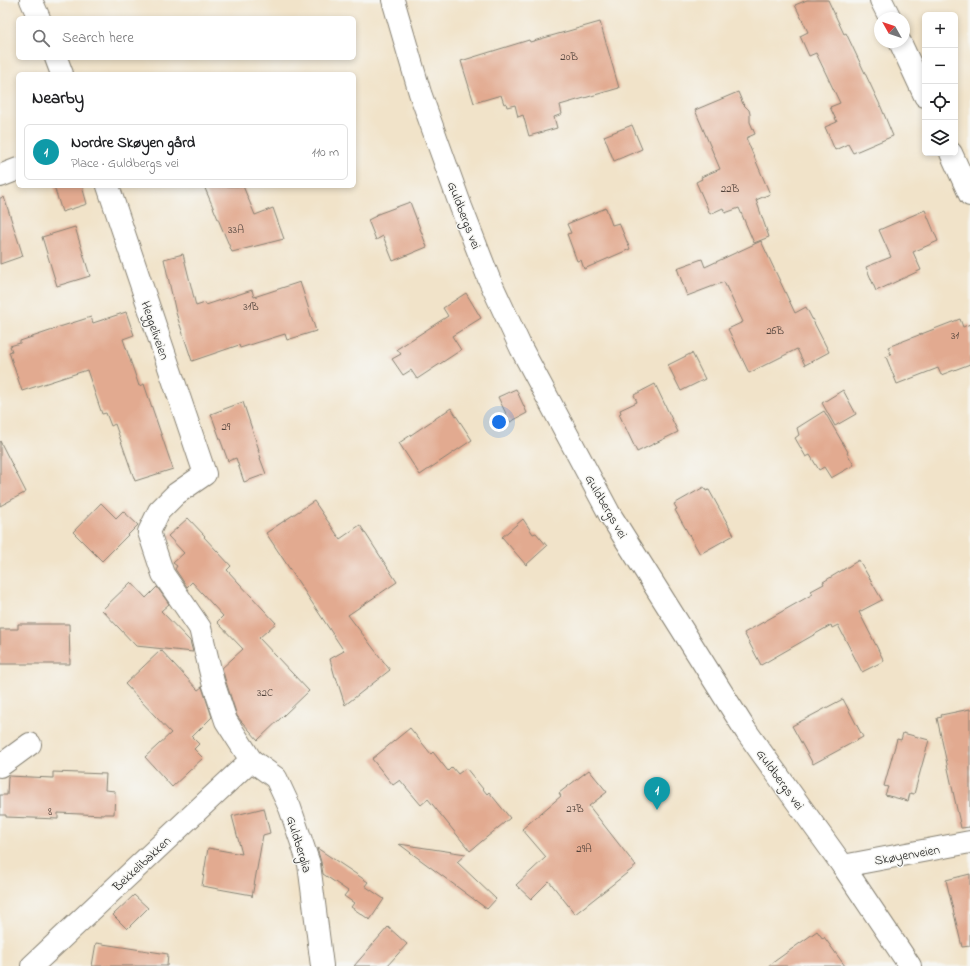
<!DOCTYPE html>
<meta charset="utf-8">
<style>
body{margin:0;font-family:"Indie Flower",sans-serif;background:#f2f2f2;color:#202124}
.controls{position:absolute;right:12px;top:12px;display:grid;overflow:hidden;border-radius:6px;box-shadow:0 2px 6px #0003}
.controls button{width:36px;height:36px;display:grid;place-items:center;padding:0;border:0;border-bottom:1px solid #e0e0e0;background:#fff;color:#202124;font:20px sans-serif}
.compass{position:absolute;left:874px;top:12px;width:36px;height:36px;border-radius:50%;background:#fff;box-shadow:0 2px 6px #0003;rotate:310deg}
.you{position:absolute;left:499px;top:422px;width:14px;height:14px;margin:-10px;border:3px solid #fff;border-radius:50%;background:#1a73e8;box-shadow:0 0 0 6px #1a73e833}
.badge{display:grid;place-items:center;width:26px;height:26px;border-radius:50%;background:#0f766e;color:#fff;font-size:13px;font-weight:700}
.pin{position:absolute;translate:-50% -33px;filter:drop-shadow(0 1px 2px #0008)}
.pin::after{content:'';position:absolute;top:21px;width:14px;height:12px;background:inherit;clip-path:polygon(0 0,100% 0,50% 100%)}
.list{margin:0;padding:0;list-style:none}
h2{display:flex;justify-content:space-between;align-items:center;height:52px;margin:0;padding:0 16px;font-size:17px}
h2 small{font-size:13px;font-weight:400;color:#757577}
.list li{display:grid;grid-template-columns:26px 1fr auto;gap:12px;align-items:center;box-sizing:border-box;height:56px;margin:0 8px 8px;padding:0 8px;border:1px solid #e0e0e0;border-radius:6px}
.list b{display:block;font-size:15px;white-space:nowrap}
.list p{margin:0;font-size:13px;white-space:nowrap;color:#757577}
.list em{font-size:13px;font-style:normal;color:#757577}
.icon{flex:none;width:22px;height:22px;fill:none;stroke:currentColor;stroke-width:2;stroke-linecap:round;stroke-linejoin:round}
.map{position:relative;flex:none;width:970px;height:966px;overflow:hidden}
.search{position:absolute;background:#fff;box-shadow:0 2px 6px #0003;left:16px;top:16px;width:340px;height:44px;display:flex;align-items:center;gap:10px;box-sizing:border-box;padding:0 14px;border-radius:6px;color:#757577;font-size:15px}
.panel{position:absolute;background:#fff;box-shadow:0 2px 6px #0003;left:16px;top:72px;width:340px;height:116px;border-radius:6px}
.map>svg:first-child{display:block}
.building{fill:#e2aa90}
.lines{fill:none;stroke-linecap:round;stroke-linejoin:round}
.minor-casing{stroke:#868072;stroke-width:24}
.minor{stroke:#fff;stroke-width:22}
.labels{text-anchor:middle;stroke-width:3;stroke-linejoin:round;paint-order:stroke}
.number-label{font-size:11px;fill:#4e4039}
.street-label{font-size:13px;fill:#1c1c1c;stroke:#f6f6f2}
</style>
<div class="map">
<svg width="970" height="966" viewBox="0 0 970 966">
<rect width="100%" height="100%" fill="#f6f6f2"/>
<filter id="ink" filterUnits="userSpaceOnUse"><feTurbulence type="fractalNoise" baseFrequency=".025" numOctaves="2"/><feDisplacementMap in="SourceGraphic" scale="8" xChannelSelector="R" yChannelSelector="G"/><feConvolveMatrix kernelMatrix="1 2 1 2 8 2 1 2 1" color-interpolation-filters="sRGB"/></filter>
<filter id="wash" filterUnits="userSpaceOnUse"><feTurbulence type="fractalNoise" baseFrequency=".012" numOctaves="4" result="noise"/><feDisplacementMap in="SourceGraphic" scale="16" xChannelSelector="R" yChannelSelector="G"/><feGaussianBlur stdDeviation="0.9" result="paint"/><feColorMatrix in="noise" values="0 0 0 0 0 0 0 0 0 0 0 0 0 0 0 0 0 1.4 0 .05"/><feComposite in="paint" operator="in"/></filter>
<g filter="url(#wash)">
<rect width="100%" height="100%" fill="#f1e3c9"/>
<g id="blocks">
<g class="building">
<polygon points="807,0 828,0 844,34 846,33 881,107 893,136 853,153 848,144 835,150 825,127 837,122 830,107 840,103 816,53 809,56 800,36 808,32 795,5"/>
<polygon points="600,22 619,88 560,105 562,114 554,117 557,128 529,136 523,115 518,117 515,105 507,107 506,103 504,104 501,95 474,103 461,61 529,40 530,42"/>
<polygon points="738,92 743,104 749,110 750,114 750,122 755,134 746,138 770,194 756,200 769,237 754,243 739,208 725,213 723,208 710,214 696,182 702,179 701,177 720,169 695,110"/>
<polygon points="632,125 642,149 614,161 604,136"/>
<polygon points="54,186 82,186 87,204 62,212"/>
<polygon points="204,186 243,186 255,215 273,208 284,239 232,252"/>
<polygon points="4,197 23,256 0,264 0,198"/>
<polygon points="410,202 427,247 393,261 383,236 376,240 368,220 376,216 375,215"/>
<polygon points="606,208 612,225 619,223 630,249 584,269 581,260 577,261 567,234 571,233 567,224"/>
<polygon points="925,210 938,241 913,252 921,270 876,291 866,267 891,257 879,230"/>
<polygon points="75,227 90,276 57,286 42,237"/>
<polygon points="761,241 795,313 806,307 829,352 805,365 797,349 749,373 728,329 743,322 724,282 687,296 677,268 702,259 705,267"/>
<polygon points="183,254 196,306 205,303 206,305 252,290 254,297 300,282 316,331 287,340 285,334 240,348 239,345 192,361 176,313 164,259"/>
<polygon points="466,293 481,318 452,336 461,350 417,379 411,370 403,375 392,359 401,354 397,349 448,316 443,308"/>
<polygon points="126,312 134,335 123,339 139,386 144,384 173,469 135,481 115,424 111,426 106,413 102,414 87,370 22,391 9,352 12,351 10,346 20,343 20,341 53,330 53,329 91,317 93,323"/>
<polygon points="960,319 963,327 970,324 970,364 941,375 938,368 897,384 886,357 891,355 888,347"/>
<polygon points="692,353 705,379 681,391 668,365"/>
<polygon points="655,384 678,432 637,452 619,414 621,413 620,410 637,402 634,395"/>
<polygon points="516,389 527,413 510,422 498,397"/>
<polygon points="843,390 856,414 835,426 822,403"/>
<polygon points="243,402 259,450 258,450 261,458 260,458 266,474 244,482 236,458 228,461 211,414"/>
<polygon points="451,408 472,440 420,475 399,443"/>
<polygon points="824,411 848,452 847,453 854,465 831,478 824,467 819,470 810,455 806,457 795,438 799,435 797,428"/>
<polygon points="0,441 26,492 0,506"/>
<polygon points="704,487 706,491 709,490 734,535 700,554 675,510 677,509 674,504"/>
<polygon points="314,501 340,539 360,525 397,582 348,615 390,670 345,705 336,677 335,677 330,659 344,651 266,533"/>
<polygon points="101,503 116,518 123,511 138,525 102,561 73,532"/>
<polygon points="188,518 205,536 204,537 231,566 227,570 276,623 259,638 309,691 258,740 242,722 237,716 225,679 222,668 243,649 217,622 223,616 192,582 187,587 175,569 177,566 173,563 184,553 168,536"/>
<polygon points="523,519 533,534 536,533 547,546 526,565 502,537"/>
<polygon points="859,560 882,600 859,612 884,661 862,672 838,625 832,628 831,625 761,665 744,633 813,594 811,591 824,584 823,582"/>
<polygon points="131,582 146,598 157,587 169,604 161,611 190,641 193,652 136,646 102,610"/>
<polygon points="18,624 69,624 70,664 0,664 0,629 18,629"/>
<polygon points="161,650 198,690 202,687 212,717 192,737 199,744 194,749 203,758 172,787 145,757 171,733 125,684"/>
<polygon points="843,699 863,737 813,764 792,726"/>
<polygon points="970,709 970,827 961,828 937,718 942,717 941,715"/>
<polygon points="410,728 431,754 433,752 448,771 452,767 458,774 466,768 487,794 489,792 510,818 470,851 428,799 421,805 400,780 393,785 372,759"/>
<polygon points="903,733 929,740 914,794 910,793 908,801 885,795 888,787 884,786 897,739 901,740"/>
<polygon points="589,770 607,792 589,806 636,866 575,914 549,881 531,899 516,885 546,857 522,829 561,796 559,793"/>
<polygon points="53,772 106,774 105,790 115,791 114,814 104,814 104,815 58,813 58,819 6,817 6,815 0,815 0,795 7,795 8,776 53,778"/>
<polygon points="264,808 270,833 263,835 252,897 252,895 202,886 208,848 242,854 232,816"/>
<polygon points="399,844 466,854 457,862 496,899 487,909"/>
<polygon points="317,848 368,882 365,886 384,899 370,920 351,907 354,903 344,896 348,891 323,874 321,862"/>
<polygon points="970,874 970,946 962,947 946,880"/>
<polygon points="134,895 148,908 127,929 113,915"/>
<polygon points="388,927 407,944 387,966 354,966"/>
<polygon points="817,931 823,939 824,937 845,966 768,966"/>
<polygon points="96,943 168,954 167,966 92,966"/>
</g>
</g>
</g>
<g filter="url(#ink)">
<use href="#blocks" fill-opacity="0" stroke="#868072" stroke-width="1"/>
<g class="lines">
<defs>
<g id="minor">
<polyline points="31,0 39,18"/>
<polyline points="393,0 420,93 461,207 489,279 521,348 609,513 746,731 843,866 910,966"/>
<polyline points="881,0 890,18"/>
<polyline points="900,42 925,96"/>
<polyline points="56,58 62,74"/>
<polyline points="951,153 970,195"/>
<polyline points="0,176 18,169"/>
<polyline points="108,186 205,474 176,494 159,511 149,532 163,574 200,628 213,682 226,721 251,760 276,778 290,808 309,864 322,966"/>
<polyline points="0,766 30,744"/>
<polyline points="843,866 970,842"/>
<polyline points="32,966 251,760"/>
</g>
</defs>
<use href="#minor" class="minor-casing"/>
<use href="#minor" class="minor"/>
</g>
</g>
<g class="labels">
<g class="number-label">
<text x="569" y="60">20B</text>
<text x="730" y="192">22B</text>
<text x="236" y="233">33A</text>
<text x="251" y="310">31B</text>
<text x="775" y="334">26B</text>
<text x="955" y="339">31</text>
<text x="226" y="430">29</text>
<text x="265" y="696">32C</text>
<text x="575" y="812">27B</text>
<text x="50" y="815">8</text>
<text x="584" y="852">29A</text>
</g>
<g class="street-label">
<text transform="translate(465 215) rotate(69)" y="5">Guldbergs vei</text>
<text transform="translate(156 330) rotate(71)" y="5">Heggeliveien</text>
<text transform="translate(607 506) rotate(60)" y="5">Guldbergs vei</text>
<text transform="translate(781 779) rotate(54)" y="5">Guldbergs vei</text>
<text transform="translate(300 844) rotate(73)" y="5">Guldberglia</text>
<text transform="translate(907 854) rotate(-10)" y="5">Skøyenveien</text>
<text transform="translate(141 863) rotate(-43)" y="5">Bekkelibakken</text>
</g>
</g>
</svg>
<div class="controls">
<button>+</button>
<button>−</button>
<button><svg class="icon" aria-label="locate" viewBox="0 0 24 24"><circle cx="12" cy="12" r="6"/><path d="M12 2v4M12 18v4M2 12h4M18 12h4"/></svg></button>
<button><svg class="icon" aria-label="layers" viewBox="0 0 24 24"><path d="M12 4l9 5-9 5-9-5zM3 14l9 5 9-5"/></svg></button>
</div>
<svg class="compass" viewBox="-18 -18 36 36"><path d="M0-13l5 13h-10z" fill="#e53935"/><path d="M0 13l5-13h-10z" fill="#757577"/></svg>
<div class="you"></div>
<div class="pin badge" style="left:657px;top:810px;background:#0f9aa8">1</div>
<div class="search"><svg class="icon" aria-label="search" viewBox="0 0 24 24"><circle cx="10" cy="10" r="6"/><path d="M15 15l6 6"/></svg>Search here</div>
<section class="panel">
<h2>Nearby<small></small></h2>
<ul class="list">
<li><span class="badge" style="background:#0f9aa8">1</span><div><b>Nordre Skøyen gård</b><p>Place · Guldbergs vei</p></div><em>110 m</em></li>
</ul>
</section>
</div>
